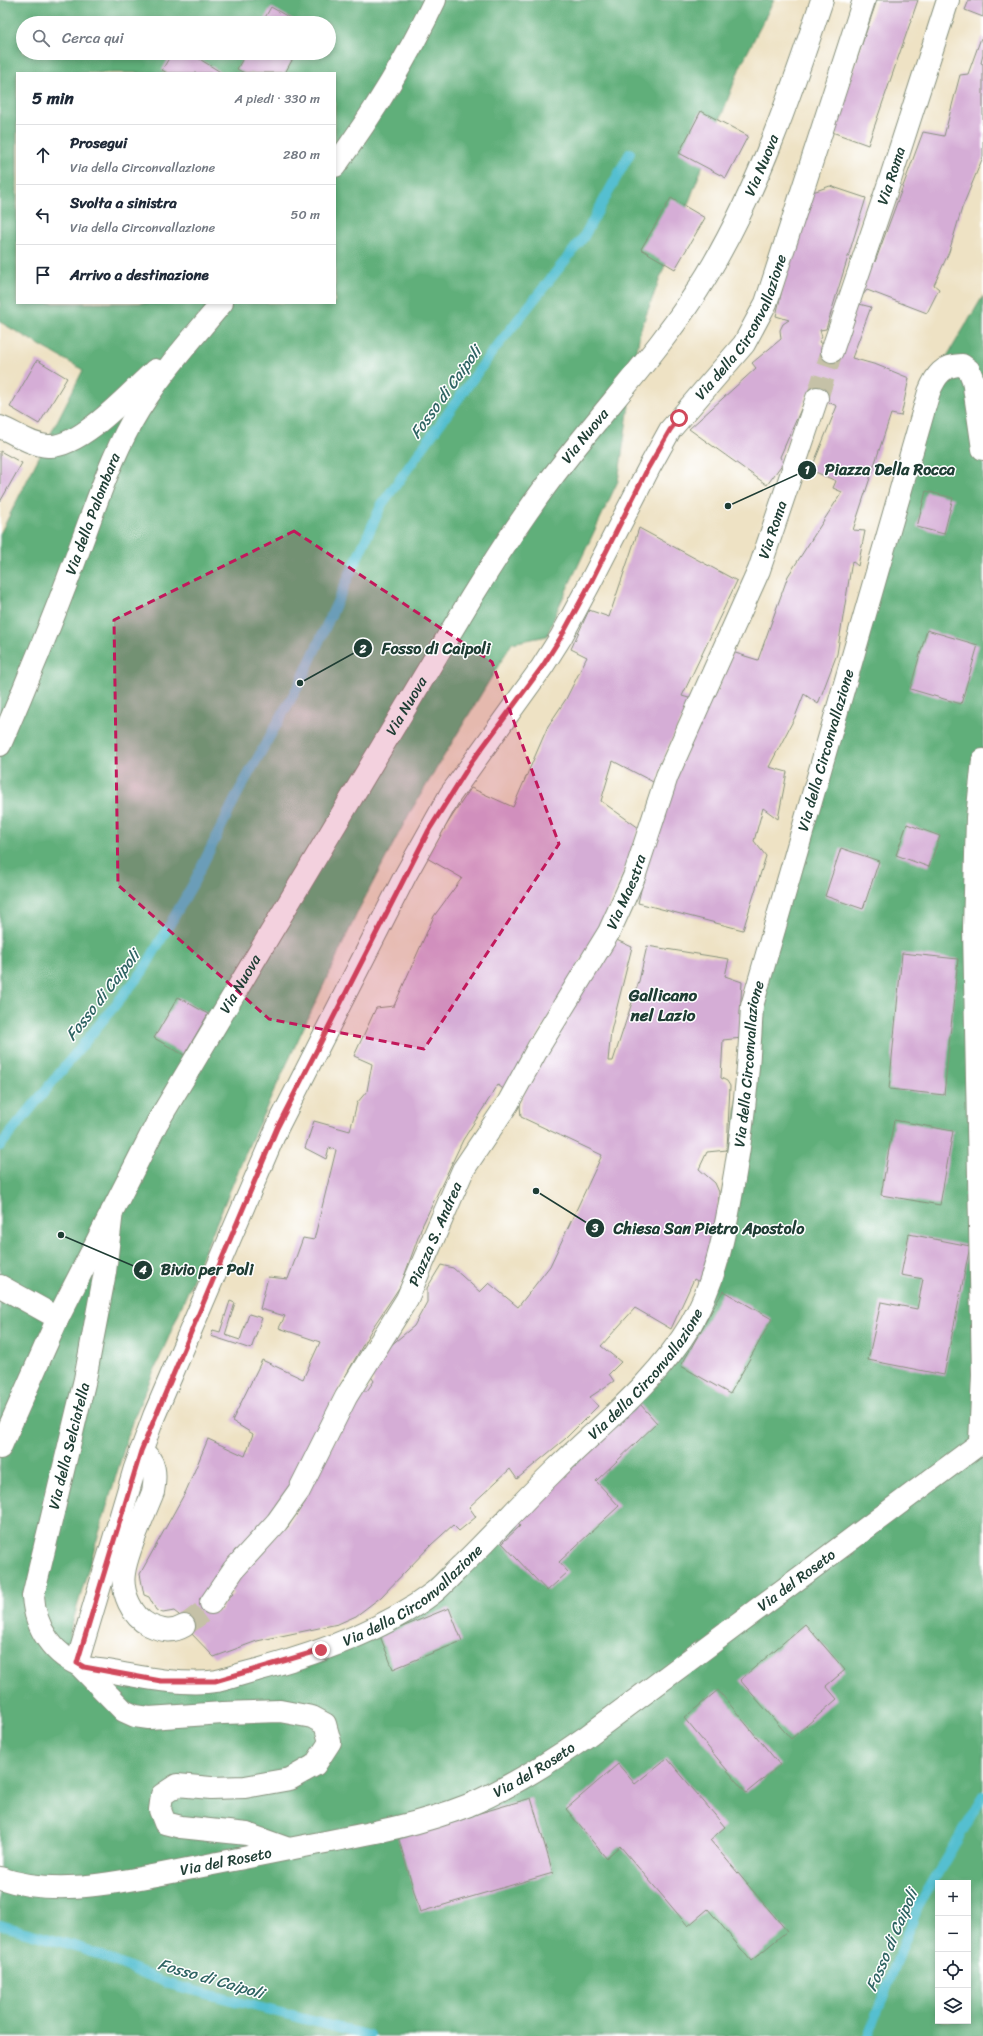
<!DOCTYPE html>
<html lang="it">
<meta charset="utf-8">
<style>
body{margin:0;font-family:Sriracha,sans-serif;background:#f2f2f3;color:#1f2937}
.controls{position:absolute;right:12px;bottom:12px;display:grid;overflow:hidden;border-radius:0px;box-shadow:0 2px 6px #0003}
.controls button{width:36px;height:36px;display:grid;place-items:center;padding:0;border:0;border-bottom:1px solid #e0e1e3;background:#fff;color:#1f2937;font:20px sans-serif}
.stop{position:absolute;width:12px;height:12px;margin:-9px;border:3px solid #d1495b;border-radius:50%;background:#fff}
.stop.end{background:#d1495b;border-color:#fff;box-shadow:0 1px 4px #0008}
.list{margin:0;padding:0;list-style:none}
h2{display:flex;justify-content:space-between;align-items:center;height:52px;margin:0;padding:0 16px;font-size:17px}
h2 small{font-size:13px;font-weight:400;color:#747a83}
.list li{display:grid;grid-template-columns:26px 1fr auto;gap:12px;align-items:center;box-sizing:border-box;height:60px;padding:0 16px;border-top:1px solid #e0e1e3}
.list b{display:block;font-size:15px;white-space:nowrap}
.list p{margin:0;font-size:13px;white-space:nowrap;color:#747a83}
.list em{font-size:13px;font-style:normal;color:#747a83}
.icon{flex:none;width:22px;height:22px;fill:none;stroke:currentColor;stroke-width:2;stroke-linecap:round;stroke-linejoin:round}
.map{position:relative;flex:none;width:983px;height:2036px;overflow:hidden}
.search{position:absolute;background:#fff;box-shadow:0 2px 6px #0003;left:16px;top:16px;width:320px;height:44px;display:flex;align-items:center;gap:10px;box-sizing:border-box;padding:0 14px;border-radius:22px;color:#747a83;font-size:15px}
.panel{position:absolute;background:#fff;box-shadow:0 2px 6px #0003;left:16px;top:72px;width:320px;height:232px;border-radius:0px}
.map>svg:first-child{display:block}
.forest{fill:#60af7a;stroke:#407657;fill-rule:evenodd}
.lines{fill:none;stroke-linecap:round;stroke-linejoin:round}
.stream{stroke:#54bfd0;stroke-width:10}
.building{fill:#d5add6}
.minor-tunnel{stroke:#c5c1a7;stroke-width:22;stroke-dasharray:22 11;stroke-linecap:butt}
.minor-casing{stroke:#86907c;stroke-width:24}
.minor{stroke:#fff;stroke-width:22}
.route{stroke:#d1495b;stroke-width:5}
.marked{fill:#c2185b;fill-opacity:0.2;stroke:#c2185b;stroke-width:3;stroke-dasharray:8 5;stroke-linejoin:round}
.labels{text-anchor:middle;stroke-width:3;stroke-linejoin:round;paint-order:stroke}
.street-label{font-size:15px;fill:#1f3d34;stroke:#fff}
.water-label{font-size:16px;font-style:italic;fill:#2f6463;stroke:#fff}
.quarter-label{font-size:17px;font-weight:bold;fill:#1f3d34;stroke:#fff}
.leader{fill:none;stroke:#1f3d34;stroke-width:1.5}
.callout-dot{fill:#1f3d34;stroke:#fff;stroke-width:1.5}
.mark-label{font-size:12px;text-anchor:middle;font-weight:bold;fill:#fff}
.callout-label{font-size:16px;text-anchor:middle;font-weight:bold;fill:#1f3d34;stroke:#fff;stroke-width:3;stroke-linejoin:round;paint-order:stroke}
</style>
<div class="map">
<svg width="983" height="2036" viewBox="0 0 983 2036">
<rect width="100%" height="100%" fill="#fff"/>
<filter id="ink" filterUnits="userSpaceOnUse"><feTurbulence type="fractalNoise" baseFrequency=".025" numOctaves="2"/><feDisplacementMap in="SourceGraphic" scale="8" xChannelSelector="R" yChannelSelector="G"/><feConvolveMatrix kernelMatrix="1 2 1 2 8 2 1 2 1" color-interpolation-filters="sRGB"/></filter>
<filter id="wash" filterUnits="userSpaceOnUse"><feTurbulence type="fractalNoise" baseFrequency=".012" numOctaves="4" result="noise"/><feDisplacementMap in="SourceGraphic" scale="16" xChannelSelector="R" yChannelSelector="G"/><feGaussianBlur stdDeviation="0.9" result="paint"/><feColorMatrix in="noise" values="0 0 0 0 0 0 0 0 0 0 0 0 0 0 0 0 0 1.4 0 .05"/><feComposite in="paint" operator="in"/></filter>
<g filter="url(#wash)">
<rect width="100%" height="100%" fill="#eee2c4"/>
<path class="forest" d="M0,0H774L740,67L640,331L618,481L559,606L547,636L512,643L409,814L359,909L249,1145L167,1341L132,1422L69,1634L84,1667L215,1681L400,1614L616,1414L710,1287L752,1006L934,378L983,296V2036H0V534L83,370L0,322ZM23,23H329V53H23ZM17,73H335V303H17ZM938,1883H968V2021H938Z"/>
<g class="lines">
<g class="stream">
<polyline points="0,1146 143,971 193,884 239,791 300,683 382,504 490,355 583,238 630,153"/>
<polyline points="0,1925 82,1948 169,1984 370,2036"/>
<polyline points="868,2036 918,1907 983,1796"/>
</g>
</g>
<g id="blocks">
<g class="building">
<polygon points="877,0 918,0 868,145 832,132"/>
<polygon points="969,0 983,0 983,17 965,10"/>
<polygon points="271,7 299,23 262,23"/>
<polygon points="983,37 983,55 981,63 983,64 983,157 962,208 949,252 934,285 939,289 927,313 867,290 862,296 864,263 875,262 923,132 944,136 960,75 968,74 981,38"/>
<polygon points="172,53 190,53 222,73 167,73 162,70"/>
<polygon points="246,53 296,53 285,73 244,73 237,69"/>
<polygon points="701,111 748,136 726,178 679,153"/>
<polygon points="830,186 866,198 826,329 820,330 822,337 819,342 837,355 855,303 871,307 852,358 877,365 909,378 901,416 891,414 853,530 865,531 858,566 852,561 837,654 818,704 804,694 795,717 769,767 787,772 778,819 763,808 754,841 766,856 743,930 638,903 658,815 710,695 717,692 732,652 758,660 788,576 842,492 833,488 836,481 811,470 837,406 808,393 780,457 783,463 767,485 689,429 756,368 752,363 781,339 780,330 783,324 789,320 776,316 785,277 810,193"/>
<polygon points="671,198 705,218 675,269 641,249"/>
<polygon points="37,360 67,378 39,424 10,407"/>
<polygon points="0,451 22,463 0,502"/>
<polygon points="926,491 953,498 944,534 917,527"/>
<polygon points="639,528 737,581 682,696 692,699 667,749 657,784 613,761 601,801 639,828 628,862 604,918 573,976 506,1091 498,1085 463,1140 423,1224 401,1285 373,1327 340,1386 294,1484 244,1546 235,1550 211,1593 199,1599 213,1613 220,1610 226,1600 233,1594 228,1587 282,1528 288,1527 360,1391 367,1391 374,1381 368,1372 384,1351 414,1326 427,1302 427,1288 441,1265 453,1268 480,1292 489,1283 518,1307 550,1266 602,1155 521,1117 520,1105 534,1066 612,938 632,947 611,1031 608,1061 613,1061 639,981 647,946 729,959 725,976 742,982 740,1015 742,1038 723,1040 721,1078 727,1081 730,1086 727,1150 707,1152 699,1169 715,1183 719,1192 718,1220 705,1285 694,1279 671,1329 635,1308 601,1346 621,1362 609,1374 614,1381 590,1397 598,1406 565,1439 517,1479 510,1469 469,1507 476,1517 459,1531 453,1525 431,1545 381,1597 356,1616 338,1624 257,1641 214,1657 189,1631 179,1615 174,1611 163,1613 156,1610 149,1597 144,1595 140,1574 186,1491 208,1439 245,1456 253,1434 232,1421 262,1360 303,1379 320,1342 279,1328 285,1316 260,1309 268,1277 288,1279 303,1238 314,1240 336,1150 329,1148 326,1159 305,1148 314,1121 350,1131 357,1103 367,1091 372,1064 354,1056 376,1008 394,1006 434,916 462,878 425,857 471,788 513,807 548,726 566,699 587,657 571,649 589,610 609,617"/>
<polygon points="927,630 978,645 961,704 910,689"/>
<polygon points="907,824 940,836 929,867 896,855"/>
<polygon points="841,848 879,861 863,909 825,896"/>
<polygon points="902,953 958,959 944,1095 889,1089"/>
<polygon points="178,997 208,1014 184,1055 154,1038"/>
<polygon points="894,1120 953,1131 940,1205 881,1195"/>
<polygon points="909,1234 970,1246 944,1375 868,1360 881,1302 917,1309 923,1279 901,1275"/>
<polygon points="723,1291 772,1319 730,1394 681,1366"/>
<polygon points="230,1301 235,1303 225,1335 240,1340 249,1314 262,1318 251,1349 211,1336 213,1330 220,1332"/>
<polygon points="640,1404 657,1423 596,1481 619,1506 559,1562 568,1572 547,1591 502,1543 520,1526 515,1520"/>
<polygon points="449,1608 462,1641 393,1669 380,1636"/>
<polygon points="805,1624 845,1670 826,1686 837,1699 791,1739 740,1680"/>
<polygon points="718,1690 780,1765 746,1793 684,1718"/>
<polygon points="667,1758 725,1827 710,1840 787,1931 751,1961 708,1909 688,1926 620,1846 606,1858 566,1809 618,1764 635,1784"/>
<polygon points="531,1798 553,1873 420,1912 398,1837"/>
</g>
</g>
</g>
<g filter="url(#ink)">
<use href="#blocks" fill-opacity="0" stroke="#86907c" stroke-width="1"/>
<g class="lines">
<g class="minor-tunnel">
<polyline points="817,398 832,351"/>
<polyline points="184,1626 203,1612 211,1603"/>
</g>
<defs>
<g id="minor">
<path d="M335,166C373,114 407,59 435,0"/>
<path id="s1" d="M832,351L891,177L948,0"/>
<path d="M0,427C16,433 30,445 48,446C80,449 132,391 155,370"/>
<path id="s2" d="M0,745C26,685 51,624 74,563C92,516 107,467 131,423C156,379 190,341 222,303"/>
<path id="s3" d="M112,1211L105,1272L85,1379L33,1596C35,1628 53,1656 84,1667C93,1670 104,1670 113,1672C145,1678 185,1686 217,1681C230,1678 244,1673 257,1670C316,1654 383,1631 433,1593C443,1585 452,1574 462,1565C494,1534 524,1500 556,1469C603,1423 657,1381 691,1324C715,1282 724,1238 732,1191C743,1130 749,1068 752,1006L929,392C936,375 943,365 962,365L969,370L973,380L983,449"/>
<polyline points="0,1286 58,1318"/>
<polyline points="980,1442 983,1375 974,929 977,818 983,760"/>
<path id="s4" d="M0,1448L58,1318L157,1123L471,598C500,551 530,505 564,462C612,400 667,342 707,275C758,190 791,93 822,0"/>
<path d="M141,1451C156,1460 156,1475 153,1492C144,1515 127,1550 124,1573C121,1592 132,1617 149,1625C162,1631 172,1633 184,1626"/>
<path id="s5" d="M211,1603L234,1569L277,1522L299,1491L346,1397L407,1299L463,1170L508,1103L538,1048L609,932L634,877L667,776L759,570L817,398"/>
<path id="s6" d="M77,1663L135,1468L154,1416L277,1128L405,876L450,795L542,667L561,637L591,581L649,468L670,430L744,344L766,303L864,0"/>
<polyline points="78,1664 124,1711 135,1716 149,1718 223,1713 280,1711 312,1717 325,1724 330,1742 315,1765 290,1779 245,1787 211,1788 177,1785 162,1795 160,1810 165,1823 181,1827 247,1834 289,1849"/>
<path id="s7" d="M0,1878C53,1896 108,1884 162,1874C204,1866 247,1857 289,1849C349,1837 411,1828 469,1805C511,1787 549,1763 586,1737L983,1441"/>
</g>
</defs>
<use href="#minor" class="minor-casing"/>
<use href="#minor" class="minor"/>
</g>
</g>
<g class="lines" filter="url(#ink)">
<polyline class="route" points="321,1650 215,1681 161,1681 84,1667 77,1663 141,1451 277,1128 429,830 471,763 542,667 561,637 591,582 648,468 670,430 679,418"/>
</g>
<path class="marked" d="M294,531L492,662L559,844L424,1049L269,1019L118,885L114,620Z"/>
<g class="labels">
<g class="street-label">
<text dy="5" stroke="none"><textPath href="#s4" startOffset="1496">Via Nuova</textPath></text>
<text dy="5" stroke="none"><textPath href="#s1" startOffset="185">Via Roma</textPath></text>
<text dy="5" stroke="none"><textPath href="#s6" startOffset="1501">Via della Circonvallazione</textPath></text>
<text dy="5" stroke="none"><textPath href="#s4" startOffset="1171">Via Nuova</textPath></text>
<text dy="5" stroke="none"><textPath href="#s2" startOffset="249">Via della Palombara</textPath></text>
<text dy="5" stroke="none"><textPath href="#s5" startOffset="1218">Via Roma</textPath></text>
<text dy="5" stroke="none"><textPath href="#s4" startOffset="847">Via Nuova</textPath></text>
<text dy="5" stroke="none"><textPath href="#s3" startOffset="1821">Via della Circonvallazione</textPath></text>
<text dy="5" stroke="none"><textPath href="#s5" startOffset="827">Via Maestra</textPath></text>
<text dy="5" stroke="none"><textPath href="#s4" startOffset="523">Via Nuova</textPath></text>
<text dy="5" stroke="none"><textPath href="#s3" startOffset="1497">Via della Circonvallazione</textPath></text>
<text dy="5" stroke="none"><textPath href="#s5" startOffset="434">Piazza S. Andrea</textPath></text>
<text dy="5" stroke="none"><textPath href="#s3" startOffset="1161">Via della Circonvallazione</textPath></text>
<text transform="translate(69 1446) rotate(-76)" y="5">Via della Selciatella</text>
<text dy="5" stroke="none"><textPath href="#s7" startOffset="877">Via del Roseto</textPath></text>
<text dy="5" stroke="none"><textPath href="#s3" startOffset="837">Via della Circonvallazione</textPath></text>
<text dy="5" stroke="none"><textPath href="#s7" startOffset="553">Via del Roseto</textPath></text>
<text dy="5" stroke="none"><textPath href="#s7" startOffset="229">Via del Roseto</textPath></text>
</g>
<g class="water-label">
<text transform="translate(445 392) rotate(-54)" y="6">Fosso di Caipoli</text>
<text transform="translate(102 995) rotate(-52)" y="6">Fosso di Caipoli</text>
<text transform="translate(891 1940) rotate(-67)" y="6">Fosso di Caipoli</text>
<text transform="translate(211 1978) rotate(16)" y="6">Fosso di Caipoli</text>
</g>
<g class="quarter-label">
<text x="663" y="1001">Gallicano<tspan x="663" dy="20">nel Lazio</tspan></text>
</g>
</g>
<path class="leader" d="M728 506L807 470M300 683L363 648M536 1191L595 1228M61 1235L143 1270"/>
<g class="callout-dot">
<circle cx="728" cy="506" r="4"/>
<circle cx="300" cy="683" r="4"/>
<circle cx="536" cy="1191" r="4"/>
<circle cx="61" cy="1235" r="4"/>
<circle cx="807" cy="470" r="10"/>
<circle cx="363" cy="648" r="10"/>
<circle cx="595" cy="1228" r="10"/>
<circle cx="143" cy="1270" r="10"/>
</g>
<g class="mark-label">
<text x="807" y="474">1</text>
<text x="363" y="653">2</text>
<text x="595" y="1232">3</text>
<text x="143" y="1274">4</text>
</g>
<g class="callout-label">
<text x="890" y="475">Piazza Della Rocca</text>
<text x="436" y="654">Fosso di Caipoli</text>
<text x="709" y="1234">Chiesa San Pietro Apostolo</text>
<text x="207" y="1275">Bivio per Poli</text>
</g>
</svg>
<div class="controls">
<button>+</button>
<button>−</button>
<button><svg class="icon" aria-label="locate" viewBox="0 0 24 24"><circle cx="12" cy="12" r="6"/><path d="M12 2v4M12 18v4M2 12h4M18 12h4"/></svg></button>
<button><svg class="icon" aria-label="layers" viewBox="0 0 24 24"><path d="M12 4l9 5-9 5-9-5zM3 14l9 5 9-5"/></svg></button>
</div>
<div class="stop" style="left:679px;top:418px"></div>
<div class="stop end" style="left:321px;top:1650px"></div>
<div class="search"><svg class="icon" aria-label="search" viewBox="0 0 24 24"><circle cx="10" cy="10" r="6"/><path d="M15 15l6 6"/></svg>Cerca qui</div>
<section class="panel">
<h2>5 min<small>A piedi · 330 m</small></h2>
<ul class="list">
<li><svg class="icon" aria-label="ahead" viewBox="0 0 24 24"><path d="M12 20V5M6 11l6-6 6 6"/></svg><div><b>Prosegui</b><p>Via della Circonvallazione</p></div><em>280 m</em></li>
<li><svg class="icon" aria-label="left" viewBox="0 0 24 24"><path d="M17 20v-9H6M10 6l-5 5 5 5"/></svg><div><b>Svolta a sinistra</b><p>Via della Circonvallazione</p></div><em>50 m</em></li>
<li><svg class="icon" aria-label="arrive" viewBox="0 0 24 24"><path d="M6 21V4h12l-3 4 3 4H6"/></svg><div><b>Arrivo a destinazione</b></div></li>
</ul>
</section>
</div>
